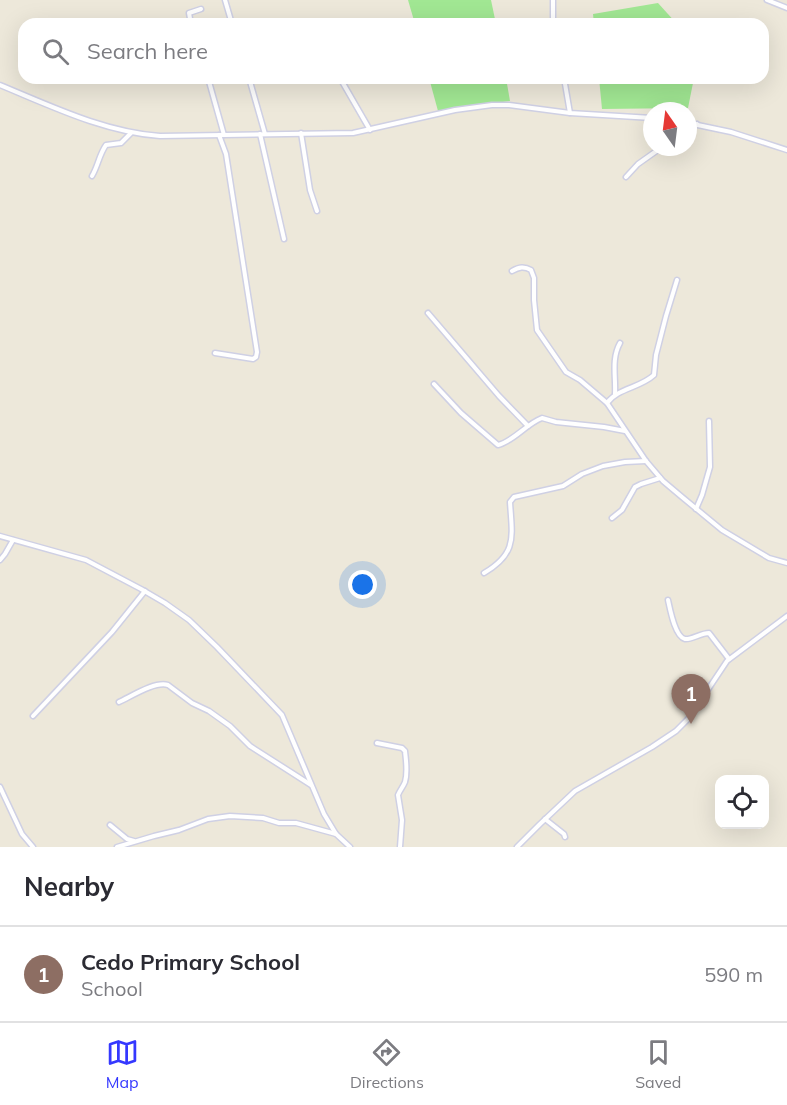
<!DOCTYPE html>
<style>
body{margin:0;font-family:Mulish,sans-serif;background:#f7f7f7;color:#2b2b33}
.controls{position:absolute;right:18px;bottom:18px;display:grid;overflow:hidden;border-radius:12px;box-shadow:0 6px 24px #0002}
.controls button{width:54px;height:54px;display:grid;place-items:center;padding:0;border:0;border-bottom:2px solid #e1e1e2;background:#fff;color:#2b2b33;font:30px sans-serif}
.compass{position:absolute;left:643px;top:102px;width:54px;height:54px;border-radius:50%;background:#fff;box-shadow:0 6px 24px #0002;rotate:346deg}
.you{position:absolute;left:363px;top:585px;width:21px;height:21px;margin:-15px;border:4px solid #fff;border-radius:50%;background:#1a73e8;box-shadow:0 0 0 9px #1a73e833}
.badge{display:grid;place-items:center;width:39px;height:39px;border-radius:50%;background:#3538ff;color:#fff;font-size:20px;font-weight:700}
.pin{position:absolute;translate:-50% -50px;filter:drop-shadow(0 2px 3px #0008)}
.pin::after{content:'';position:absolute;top:32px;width:21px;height:18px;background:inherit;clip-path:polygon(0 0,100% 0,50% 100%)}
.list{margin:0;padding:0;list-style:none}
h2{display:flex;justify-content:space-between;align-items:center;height:78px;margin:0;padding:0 24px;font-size:26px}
h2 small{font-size:20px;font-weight:400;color:#7c7c81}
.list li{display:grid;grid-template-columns:39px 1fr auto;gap:18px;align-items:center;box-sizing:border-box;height:96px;padding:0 24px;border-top:2px solid #e1e1e2}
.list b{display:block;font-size:22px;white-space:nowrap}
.list p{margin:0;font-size:20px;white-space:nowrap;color:#7c7c81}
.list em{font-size:20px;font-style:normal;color:#7c7c81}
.icon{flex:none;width:33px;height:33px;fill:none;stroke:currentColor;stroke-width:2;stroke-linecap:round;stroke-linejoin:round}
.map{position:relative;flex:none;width:787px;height:847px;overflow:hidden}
.search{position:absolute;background:#fff;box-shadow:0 6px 24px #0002;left:18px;right:18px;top:18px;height:66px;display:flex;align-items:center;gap:15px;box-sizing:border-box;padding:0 21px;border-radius:18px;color:#7c7c81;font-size:22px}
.sheet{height:174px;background:#fff}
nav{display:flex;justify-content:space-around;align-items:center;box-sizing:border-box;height:84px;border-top:2px solid #e1e1e2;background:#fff;font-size:16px;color:#7c7c81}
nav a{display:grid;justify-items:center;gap:3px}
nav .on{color:#3538ff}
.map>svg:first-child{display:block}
.green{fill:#a1e793}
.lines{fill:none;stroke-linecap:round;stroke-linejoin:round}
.street-casing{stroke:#cfd0e4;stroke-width:7}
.street{stroke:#fff;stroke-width:4}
</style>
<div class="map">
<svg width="787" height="847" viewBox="0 0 787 847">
<rect width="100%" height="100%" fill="#ede8da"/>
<g class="green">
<polygon points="408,0 491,0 496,24 415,24"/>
<polygon points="658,3 677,24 594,24 593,14"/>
<polygon points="429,78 506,78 510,101 438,111"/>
<polygon points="599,78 694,78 688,108 602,109"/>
</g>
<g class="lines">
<defs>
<g id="street">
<polyline points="225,0 232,24"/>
<polyline points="553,0 553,24"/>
<polyline points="767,0 787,8"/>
<polyline points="191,24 189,13 201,9"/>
<polyline points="208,78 224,135"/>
<polyline points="249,78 265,134"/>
<polyline points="340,78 370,130"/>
<polyline points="564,78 570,113"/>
<path d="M0,85C51,106 104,132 160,136L353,133L455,110L492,105H509L570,113L652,118"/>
<polyline points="688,123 731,132 787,150"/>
<polyline points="688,130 697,124"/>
<polyline points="301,133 310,190 317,211"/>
<polyline points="260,134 284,239"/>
<path d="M92,176C98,166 99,155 106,145L121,143L131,133"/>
<polyline points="626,177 638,164 662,147"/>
<path d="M512,271C519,267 524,266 531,270L534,278V300L537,330L566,372L580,380L607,403L646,461L663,481L682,497L722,530L769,558L787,563"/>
<polyline points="428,313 499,396 528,426"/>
<polyline points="215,353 253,359 256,357 257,352 226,154 219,135"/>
<path d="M434,384L461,413L498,445C514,441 526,424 542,418L556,422L604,427L625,431"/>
<path d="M615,394C616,377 611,359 620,343"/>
<path d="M607,403C618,388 640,388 654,375L656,355L666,316L677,280"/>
<polyline points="696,509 702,495 710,467 709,421"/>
<polyline points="612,518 622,510 635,487 641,484 660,478"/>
<polyline points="0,536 86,560 141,589 165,603 189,620 217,647 282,715 324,814 336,834 350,847"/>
<polyline points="0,560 5,554 13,540"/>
<path d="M484,573C518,553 512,536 510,502L514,497L563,486L582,474L603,466L625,462L646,461"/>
<path d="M668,600C670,609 675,637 685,639C691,640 701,633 709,633L729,659"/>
<path d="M119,702C132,696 155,681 168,685L192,703L209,711L230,726L250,746L311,785"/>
<polyline points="33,716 112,632 145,591"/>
<path d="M377,743L402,748L405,751C406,761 408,772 405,782C403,787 400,790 398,795L402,820L400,847"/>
<polyline points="0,787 22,834 33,847"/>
<polyline points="545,819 564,834 565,837"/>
<polyline points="110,825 127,839 134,841"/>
<polyline points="117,847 154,836 179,830 208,819 230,816 263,818 279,823 296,823 336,834"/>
<polyline points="517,847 540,824 575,791 652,747 676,731 689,718 727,661 787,616"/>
</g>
</defs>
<use href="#street" class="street-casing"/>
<use href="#street" class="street"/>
</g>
</svg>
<div class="controls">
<button><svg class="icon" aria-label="locate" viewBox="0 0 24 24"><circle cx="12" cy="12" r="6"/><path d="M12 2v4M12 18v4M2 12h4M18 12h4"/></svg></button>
</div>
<svg class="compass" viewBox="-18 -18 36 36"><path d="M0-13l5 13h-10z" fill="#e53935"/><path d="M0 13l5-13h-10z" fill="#7c7c81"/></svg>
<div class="you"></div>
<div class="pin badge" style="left:691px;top:724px;background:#8d6e63">1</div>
<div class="search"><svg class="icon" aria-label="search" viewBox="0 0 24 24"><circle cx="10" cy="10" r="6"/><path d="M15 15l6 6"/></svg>Search here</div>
</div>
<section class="sheet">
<h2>Nearby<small></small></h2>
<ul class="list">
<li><span class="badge" style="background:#8d6e63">1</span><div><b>Cedo Primary School</b><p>School</p></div><em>590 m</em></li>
</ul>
</section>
<nav>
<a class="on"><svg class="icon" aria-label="map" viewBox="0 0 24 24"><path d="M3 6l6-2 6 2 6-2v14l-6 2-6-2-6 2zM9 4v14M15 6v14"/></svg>Map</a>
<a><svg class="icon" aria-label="directions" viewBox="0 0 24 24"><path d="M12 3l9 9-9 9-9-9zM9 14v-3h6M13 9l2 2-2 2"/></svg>Directions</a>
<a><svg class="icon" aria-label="saved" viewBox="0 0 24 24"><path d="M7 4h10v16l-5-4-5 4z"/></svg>Saved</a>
</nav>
